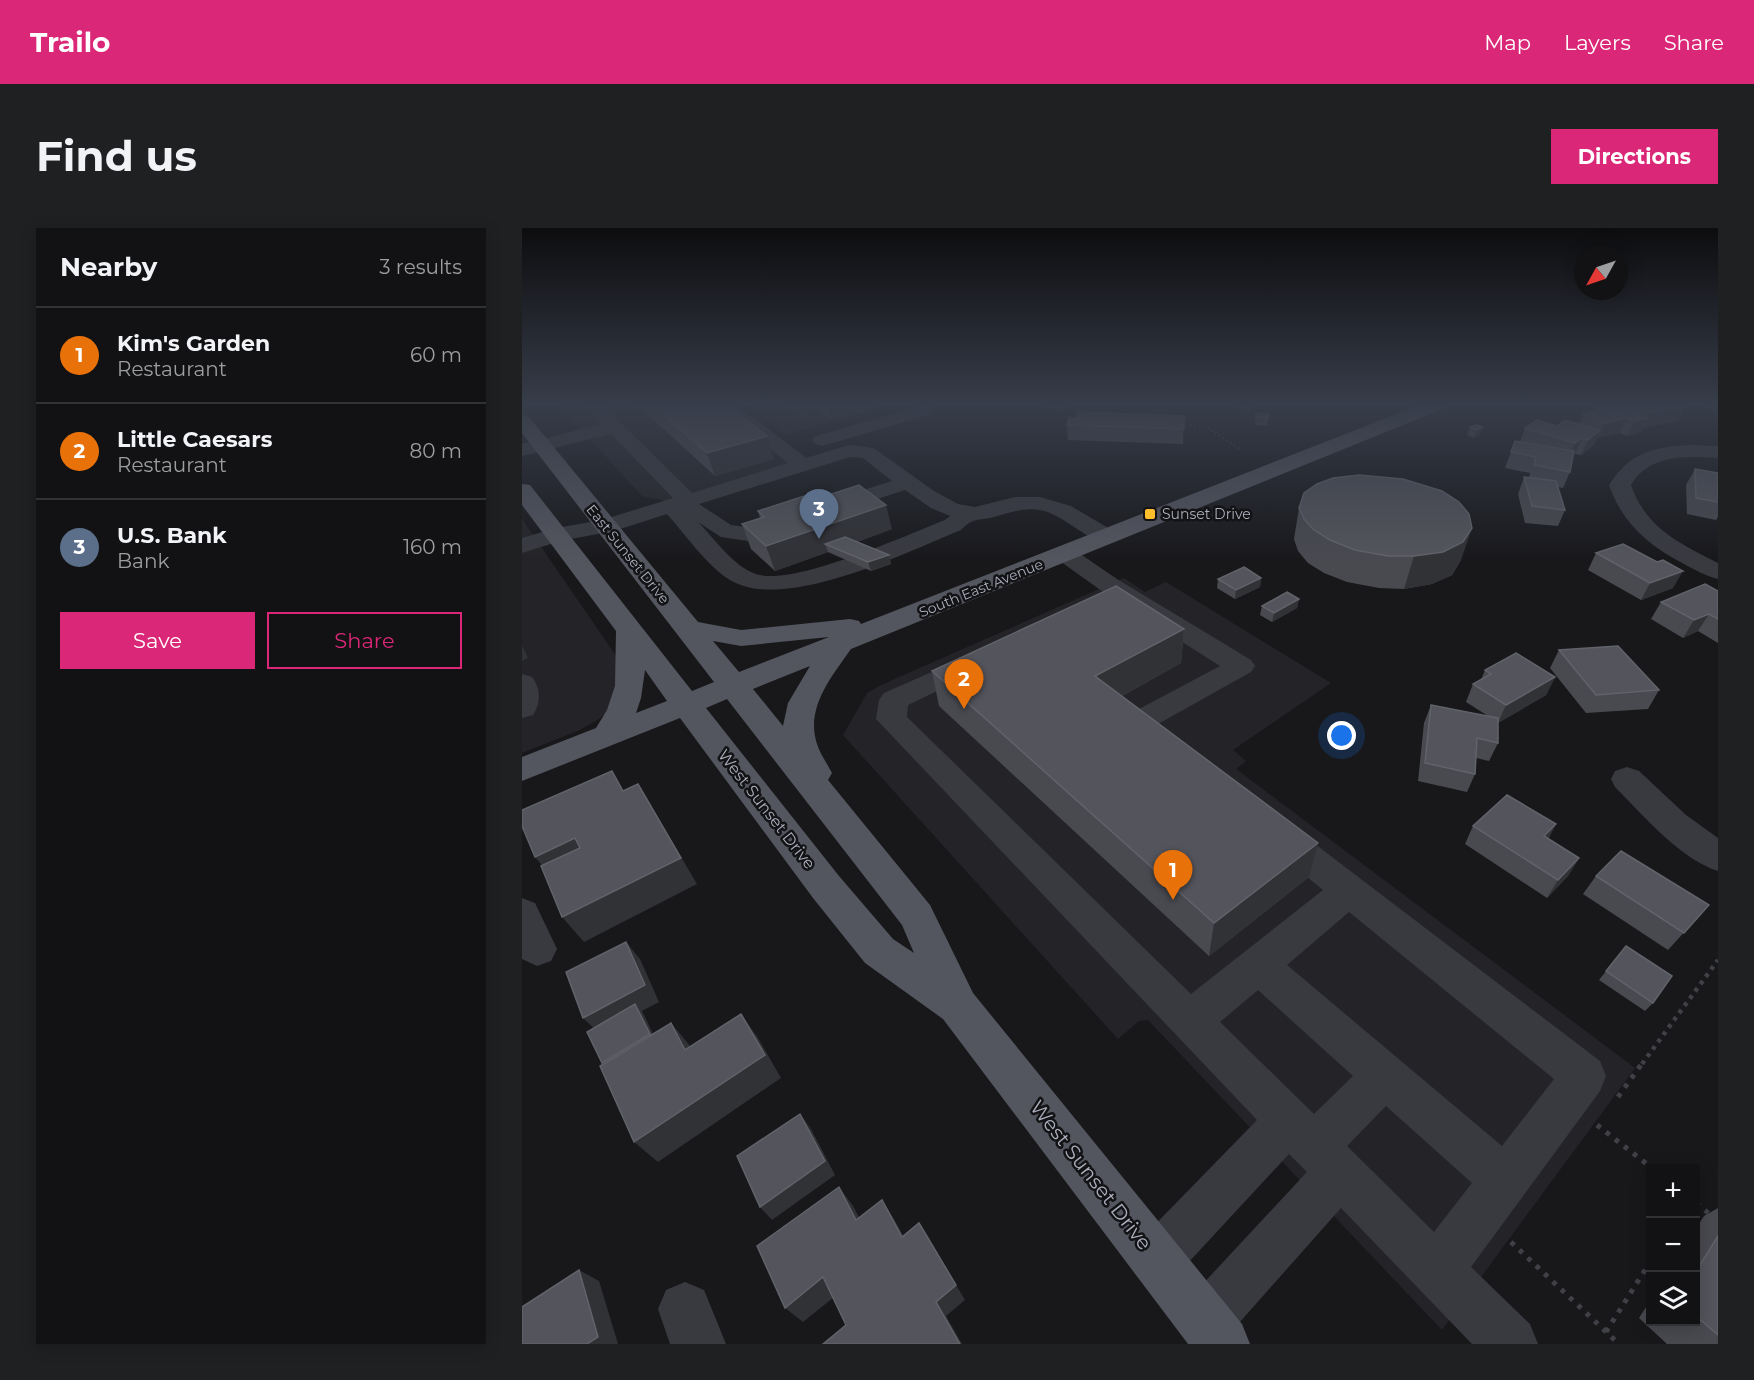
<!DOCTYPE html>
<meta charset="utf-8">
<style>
body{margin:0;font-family:Montserrat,sans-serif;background:#1f2022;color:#f1f3f6}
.controls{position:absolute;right:18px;bottom:18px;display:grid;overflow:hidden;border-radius:0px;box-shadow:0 3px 15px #0003}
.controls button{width:54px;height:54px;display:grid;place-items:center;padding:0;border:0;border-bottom:2px solid #313234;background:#121214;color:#f1f3f6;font:30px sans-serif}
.compass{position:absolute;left:1052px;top:18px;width:54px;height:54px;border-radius:50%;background:#121214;box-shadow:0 3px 15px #0003;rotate:230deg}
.you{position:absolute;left:820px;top:508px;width:21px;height:21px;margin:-15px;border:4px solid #fff;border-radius:50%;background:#1a73e8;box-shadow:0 0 0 9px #1a73e833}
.badge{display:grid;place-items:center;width:39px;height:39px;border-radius:50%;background:#db2777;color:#fff;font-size:20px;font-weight:700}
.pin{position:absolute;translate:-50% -50px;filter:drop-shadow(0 2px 3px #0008)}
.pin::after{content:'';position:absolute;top:32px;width:21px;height:18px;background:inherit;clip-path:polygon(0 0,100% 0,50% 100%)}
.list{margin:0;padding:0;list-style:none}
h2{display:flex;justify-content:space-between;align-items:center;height:78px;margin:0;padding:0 24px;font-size:26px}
h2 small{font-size:20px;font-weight:400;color:#9c9ea0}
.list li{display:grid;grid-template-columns:39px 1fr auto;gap:18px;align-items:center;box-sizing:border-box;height:96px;padding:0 24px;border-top:2px solid #313234}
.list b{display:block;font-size:22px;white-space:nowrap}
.list p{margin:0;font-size:20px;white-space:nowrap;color:#9c9ea0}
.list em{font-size:20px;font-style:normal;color:#9c9ea0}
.actions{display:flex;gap:12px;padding:18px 24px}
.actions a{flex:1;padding:14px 0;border:2px solid #db2777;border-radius:0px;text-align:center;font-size:21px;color:#db2777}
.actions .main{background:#db2777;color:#fff}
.icon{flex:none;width:33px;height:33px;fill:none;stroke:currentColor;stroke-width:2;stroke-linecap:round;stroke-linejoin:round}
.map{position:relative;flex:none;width:1196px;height:1116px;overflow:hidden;border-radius:0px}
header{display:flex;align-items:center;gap:36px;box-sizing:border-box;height:84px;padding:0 30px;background:#db2777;color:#fff}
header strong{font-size:28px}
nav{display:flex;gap:33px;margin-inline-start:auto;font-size:21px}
.intro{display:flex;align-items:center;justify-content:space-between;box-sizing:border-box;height:144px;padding:0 36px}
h1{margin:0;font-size:42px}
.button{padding:15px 27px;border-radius:0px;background:#db2777;color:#fff;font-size:21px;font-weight:700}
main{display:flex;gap:36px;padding:0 36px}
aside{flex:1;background:#121214;border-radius:0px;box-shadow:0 3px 15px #0003}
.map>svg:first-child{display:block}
.built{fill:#242428}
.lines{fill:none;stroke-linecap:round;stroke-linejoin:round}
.path-far2{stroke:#3f4147;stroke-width:2;stroke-dasharray:1.5 3;stroke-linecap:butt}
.path-far1{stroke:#3f4147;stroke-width:4.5;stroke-dasharray:4 5;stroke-linecap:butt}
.path{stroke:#3f4147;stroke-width:5;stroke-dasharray:4.5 7;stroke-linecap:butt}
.minor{fill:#393a40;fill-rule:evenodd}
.major{fill:#54565f;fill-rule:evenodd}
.wall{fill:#494a50}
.shaded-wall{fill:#313236}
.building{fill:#54555c;stroke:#61636a;stroke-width:1.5}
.poi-dot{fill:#ffbe2c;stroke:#131316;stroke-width:2}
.labels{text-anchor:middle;stroke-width:5;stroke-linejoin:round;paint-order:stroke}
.far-poi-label{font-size:14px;fill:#a9aebb;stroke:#131316;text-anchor:start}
.far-street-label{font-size:14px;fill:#a9aebb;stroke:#131316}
.street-label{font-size:16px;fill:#a9aebb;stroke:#131316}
.near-street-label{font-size:20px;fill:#a9aebb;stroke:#131316}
</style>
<header>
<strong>Trailo</strong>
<nav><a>Map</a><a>Layers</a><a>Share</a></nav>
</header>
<div class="intro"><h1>Find us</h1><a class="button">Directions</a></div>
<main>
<aside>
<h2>Nearby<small>3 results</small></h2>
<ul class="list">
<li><span class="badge" style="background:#e8710a">1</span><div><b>Kim's Garden</b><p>Restaurant</p></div><em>60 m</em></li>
<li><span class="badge" style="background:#e8710a">2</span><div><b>Little Caesars</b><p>Restaurant</p></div><em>80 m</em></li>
<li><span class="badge" style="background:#5c6f8a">3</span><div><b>U.S. Bank</b><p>Bank</p></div><em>160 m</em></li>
</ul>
<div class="actions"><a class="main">Save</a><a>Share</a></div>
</aside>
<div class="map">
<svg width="1196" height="1116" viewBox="0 0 1196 1116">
<rect width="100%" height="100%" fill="#18181b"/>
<g class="built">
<polygon points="36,176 211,176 286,230 144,273 120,268"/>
<polygon points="222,176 373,176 264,207"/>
<polygon points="0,291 99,435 92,478 77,491 58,502 0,525"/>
<polygon points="602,350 623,364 644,354 809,455 711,522 724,533 714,541 1113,840 920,1102 626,792 617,793 596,811 321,507 345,465 359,457"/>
</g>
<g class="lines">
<polyline class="path-far2" points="659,196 685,199 717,221"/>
<polyline class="path-far1" points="1120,836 1196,732"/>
<g class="path">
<polyline points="1096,869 1121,834"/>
<polyline points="1075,897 1130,940"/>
<polyline points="1174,975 1196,993"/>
<polyline points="989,1014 1097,1116"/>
<polyline points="1084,1104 1128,1034"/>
</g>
<g class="minor">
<path d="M61,176H80L170,265L266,235L193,176H214L284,230L327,217L346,219L353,221L412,263L436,276L453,279L493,269H518L549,278L593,304L597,309L593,314C569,320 544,286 518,282C502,279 487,285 472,289C455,293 452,289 439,302C385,324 262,385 208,352C186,339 163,306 145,286L92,303L38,313L0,325V310L34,300L80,292L151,270L89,206L0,228V216L80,196ZM328,229L341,230L370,253L224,299L209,297L177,276ZM383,262L409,280L428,288L423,292C384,307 271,359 234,346C211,338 193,311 176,294L199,309L226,313Z"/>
<polygon points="712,176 730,176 730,177 727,181 715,181"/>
<polygon points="404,177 410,178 413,182 410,186 300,218 293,216 290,212 293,208"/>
<path d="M1169,217L1196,218V230C1164,228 1127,226 1109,257C1124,300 1157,315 1196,335V351C1184,348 1173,342 1162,336C1127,318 1100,295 1087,257C1108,224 1131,219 1169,217Z"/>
<path d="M543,319L551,321L595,351L729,432L733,438L729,444L636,496L651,507L656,515L651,523C631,528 611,512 600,495L604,488L698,438L577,361L535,331L531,326L535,321Z"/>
<path d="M453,425L463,428L467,434L463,440L386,477L385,489L669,766L801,662L744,615L739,606L744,597L756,593L768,597L1078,833L1084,848L1078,863L949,1039L1008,1096L1016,1116H950L819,980L702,1112C689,1116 677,1116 664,1112L656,1093L664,1074L785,944L767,926L653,1049L635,1057L617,1049L609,1031L617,1013L735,892L354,491L357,472L362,465ZM827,684L1032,851L980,918L765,737ZM736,762L831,848L792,886L698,794ZM864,878L950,955L912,1004L825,918Z"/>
<path d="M0,446L10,449C19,461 19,474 11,487L0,490Z"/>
<path d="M1105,539L1117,543L1164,587L1196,610V643C1158,631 1121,587 1093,559L1089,551L1093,543Z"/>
<polygon points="0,670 13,675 35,721 29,733 15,738 0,731"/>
<polygon points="163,1054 182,1062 204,1116 148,1116 136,1081 144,1062"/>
</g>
<path class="major" d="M900,176H926L923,180L329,421C310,448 283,480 295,516C298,526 305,535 310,545L306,552L408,677L451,765L720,1096L728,1116H666L421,791L343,735L291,670L158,490L0,553V529L74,500L85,482L93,458L94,403L0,277V256L8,257L170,463L192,454L0,205V187L7,189L176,394L219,402L328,391L337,393L339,396ZM307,409L217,444L191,413L219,418ZM288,438L266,475L261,498L231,461ZM123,442L145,473L114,485L119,470ZM205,471L380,697L392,725L371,711L317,648L184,480Z"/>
</g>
<g class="wall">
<polygon points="114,176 204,176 252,231 193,248"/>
<polygon points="266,176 283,176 287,186 278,188 268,182"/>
<polygon points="287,176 360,176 344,181 342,185 333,184 309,191"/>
<polygon points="511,176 549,176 549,177 541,183"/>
<polygon points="1075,176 1159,176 1156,193 1121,199 1118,205 1105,208 1098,205 1075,210 1072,217 1059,227 1053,226 1051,227 1048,244 1041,260 1036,259 1043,282 1036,298 1003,295 996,266 1002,249 1007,250 1008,245 983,240 993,213 998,214 1003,200 1057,196 1061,186 1072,183"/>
<polygon points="1167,176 1196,176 1196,182 1191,182 1178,177 1170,178"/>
<polygon points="734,185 747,186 745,198 733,197"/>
<polygon points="662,188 661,216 546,212 545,197"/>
<polygon points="955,197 958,207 952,210 945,207 948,199"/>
<polygon points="1173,241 1196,245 1196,289 1194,292 1165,286 1164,257"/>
<polygon points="288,273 370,301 335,314 367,327 369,336 349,343 306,324 253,343 229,321 220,296 238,290 236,283"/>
<polygon points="777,280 939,332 930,347 910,356 882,361 857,360 825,354 802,345 786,335 776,323 772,311"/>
<polygon points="1074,325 1151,360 1119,372 1066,342"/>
<polygon points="739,350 738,359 713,371 695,360 696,351"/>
<polygon points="1196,363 1196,415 1176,403 1161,410 1129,391 1139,374"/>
<polygon points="777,371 775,380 750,394 738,387 740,378"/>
<polygon points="662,401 659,435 600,468 787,649 687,728 417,478 410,443"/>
<polygon points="1037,422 1137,462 1126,481 1064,485 1028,440"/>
<polygon points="963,442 1033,449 1024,467 976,495 976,515 967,533 954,530 953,546 945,564 896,553 902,495 909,477 966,488 944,474 951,456 959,452"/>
<polygon points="1034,596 1026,611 1057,630 1046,648 1025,670 943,616 951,598"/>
<polygon points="1074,648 1187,677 1146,722 1061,666"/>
<polygon points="1104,718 1131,775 1123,783 1077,752"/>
<polygon points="1196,980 1196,1116 1145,1116 1117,1090 1128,1073 1128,1094 1173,1094 1173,1002 1182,988"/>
</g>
<g class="shaded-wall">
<polygon points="305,176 331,176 333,184 309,191"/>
<polygon points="340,176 360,176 344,181 342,185"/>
<polygon points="541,176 549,176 549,177 541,183"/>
<polygon points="285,178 287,186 278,188 275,181"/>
<polygon points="1163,179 1156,193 1122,200 1129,184"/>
<polygon points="1105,190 1098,205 1075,210 1082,195"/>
<polygon points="1125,190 1118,205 1105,208 1112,193"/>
<polygon points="961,199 958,207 952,210 954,202"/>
<polygon points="1078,202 1072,217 1059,227 1066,212"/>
<polygon points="245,208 252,231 193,248 185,225"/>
<polygon points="1060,210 1053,226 1047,231 1053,215"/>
<polygon points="364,277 370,301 315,321 303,316 306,324 253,343 244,318"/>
<polygon points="950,300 939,332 930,347 910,356 882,361 892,328"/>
<polygon points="367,327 369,336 349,343 346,334"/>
<polygon points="1161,343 1151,360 1119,372 1128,355"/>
<polygon points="739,350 738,359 713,371 714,362"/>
<polygon points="777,371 775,380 750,394 752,385"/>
<polygon points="1187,386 1176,403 1161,410 1172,392"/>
<polygon points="662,401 659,435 574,482 573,448"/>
<polygon points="0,417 6,430 0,433"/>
<polygon points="1033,449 1024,467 976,495 984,477"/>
<polygon points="116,556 175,656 62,714 40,689"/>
<polygon points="1034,596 1023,615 1022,608"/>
<polygon points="53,610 73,637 35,655 13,629"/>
<polygon points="796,615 787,649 687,728 692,695"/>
<polygon points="1057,630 1046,648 1025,670 1036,652"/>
<polygon points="104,714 118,731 137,774 120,783 135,814 88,843 80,835 78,806 61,790"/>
<polygon points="219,786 236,810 259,850 136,934 112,914"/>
<polygon points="149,795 169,819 163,822"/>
<polygon points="278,886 289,901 313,947 250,992 238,979"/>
<polygon points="317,959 331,978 348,1010 334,992"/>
<polygon points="360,972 372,991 391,1026 380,1009"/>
<polygon points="397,995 443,1072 424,1088 440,1116 438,1116 414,1074"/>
<polygon points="57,1042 77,1053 96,1116 65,1116"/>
<polygon points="301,1049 317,1065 281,1094 263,1080"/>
</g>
<g class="building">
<polygon points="129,176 204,176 245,208 185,225"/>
<polygon points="268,176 283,176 285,178 275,181"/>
<polygon points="1077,176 1093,176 1125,190 1112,193 1105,190 1082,195 1061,186 1086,180"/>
<polygon points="1114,176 1159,176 1163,179 1129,184"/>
<polygon points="556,184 662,188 662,201 545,197 547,190 554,191"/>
<polygon points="734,185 747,186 746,190 734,189"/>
<polygon points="1015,192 1035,198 1043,192 1078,202 1066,212 1060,210 1053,215 1003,200"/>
<polygon points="955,197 961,199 954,202 948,199"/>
<polygon points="993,213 1052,223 1048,244 1012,237 1014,229 989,224"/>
<polygon points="1173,241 1196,245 1196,274 1174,270"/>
<polygon points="837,247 881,251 920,263 937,274 947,286 950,300 941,314 921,324 892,328 866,328 833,322 808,312 792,302 782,291 777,280 782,265 795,256 811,250"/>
<polygon points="1002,249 1034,253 1043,282 1010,278"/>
<polygon points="337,257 364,277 244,318 220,296 242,289 236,283 282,268 288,273"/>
<polygon points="323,309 367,327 346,334 303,316"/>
<polygon points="1101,316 1135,334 1141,332 1161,343 1128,355 1074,325"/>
<polygon points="722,339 739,350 714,362 696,351"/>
<polygon points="1183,356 1196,363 1196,391 1187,386 1172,392 1139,374"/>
<polygon points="594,358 662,401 573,448 796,615 692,695 410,443"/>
<polygon points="765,364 777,371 752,385 740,378"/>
<polygon points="1096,418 1137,462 1074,467 1037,422"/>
<polygon points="994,425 1033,449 984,477 951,456 969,446 963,442"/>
<polygon points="909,477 976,490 976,515 955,510 953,546 903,535"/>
<polygon points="90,543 101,563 116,556 159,630 40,689 19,638 58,620 53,610 13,629 0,598 0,582"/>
<polygon points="985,567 1034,596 1022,608 1057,630 1036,652 951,598"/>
<polygon points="1099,623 1187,677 1162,705 1074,648"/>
<polygon points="104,714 123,757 61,790 44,744"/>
<polygon points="1104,718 1150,748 1131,775 1084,743"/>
<polygon points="113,776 128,806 80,835 65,804"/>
<polygon points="219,786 243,827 112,914 78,838 149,795 163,822"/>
<polygon points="278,886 303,933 238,979 215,928"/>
<polygon points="317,959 334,992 360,972 380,1009 397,995 434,1057 414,1074 438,1116 301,1116 324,1097 301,1049 263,1080 235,1018"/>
<polygon points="1196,1008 1196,1107 1173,1087 1173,1045"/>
<polygon points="57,1042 76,1109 65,1116 0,1116 0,1079"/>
</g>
<linearGradient id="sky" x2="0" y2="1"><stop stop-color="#0d0d0f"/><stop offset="0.53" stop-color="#373d4a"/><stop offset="1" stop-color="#373d4a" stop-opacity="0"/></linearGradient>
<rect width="1196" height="333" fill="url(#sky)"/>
<rect class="poi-dot" x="622" y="280" width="12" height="12" rx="3"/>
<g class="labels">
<g class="far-poi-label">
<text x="640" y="291">Sunset Drive</text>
</g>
<g class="far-street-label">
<text transform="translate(106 326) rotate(51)" y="5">East Sunset Drive</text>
<text transform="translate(459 360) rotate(-22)" y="5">South East Avenue</text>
</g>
<g class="street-label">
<text transform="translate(245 581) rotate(52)" y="6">West Sunset Drive</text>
</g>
<g class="near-street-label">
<text transform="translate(569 947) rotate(52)" y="7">West Sunset Drive</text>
</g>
</g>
</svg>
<div class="controls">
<button>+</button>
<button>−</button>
<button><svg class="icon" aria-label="layers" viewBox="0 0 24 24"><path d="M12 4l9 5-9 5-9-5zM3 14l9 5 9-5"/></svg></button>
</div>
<svg class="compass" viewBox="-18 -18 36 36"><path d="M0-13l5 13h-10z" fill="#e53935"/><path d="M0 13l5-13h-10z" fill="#9c9ea0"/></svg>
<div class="you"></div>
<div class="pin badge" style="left:651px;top:672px;background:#e8710a">1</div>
<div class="pin badge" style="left:442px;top:481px;background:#e8710a">2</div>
<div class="pin badge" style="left:297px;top:311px;background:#5c6f8a">3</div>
</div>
</main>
